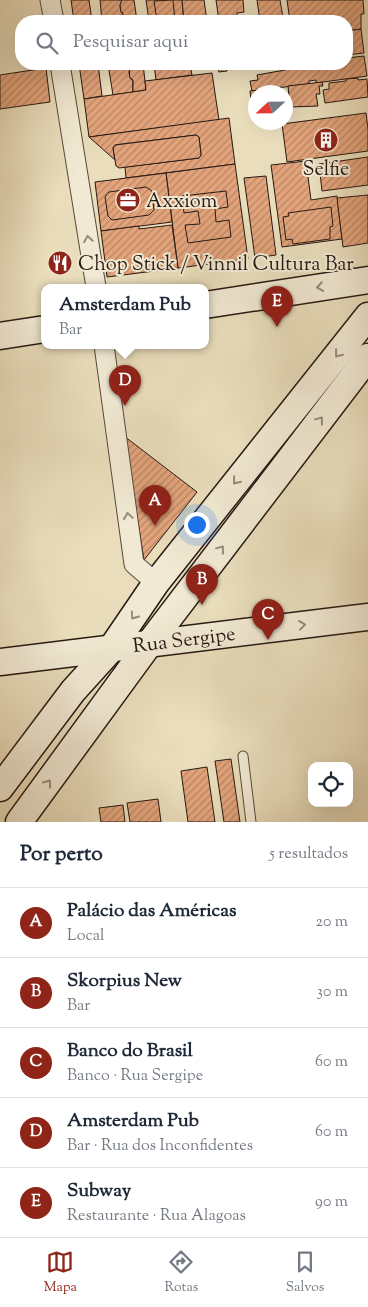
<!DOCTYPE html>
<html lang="pt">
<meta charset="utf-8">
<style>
body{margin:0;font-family:"Sorts Mill Goudy",serif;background:#f2f2f3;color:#1f2937}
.controls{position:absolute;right:15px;bottom:15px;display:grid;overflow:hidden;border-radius:10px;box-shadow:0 5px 20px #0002}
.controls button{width:45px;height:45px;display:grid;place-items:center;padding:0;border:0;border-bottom:1px solid #e0e1e3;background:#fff;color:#1f2937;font:25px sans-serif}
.compass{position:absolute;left:248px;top:85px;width:45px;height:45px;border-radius:50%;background:#fff;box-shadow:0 5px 20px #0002;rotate:248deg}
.you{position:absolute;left:196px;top:524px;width:18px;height:18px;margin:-12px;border:4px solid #fff;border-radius:50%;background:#1a73e8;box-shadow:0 0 0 8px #1a73e833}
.badge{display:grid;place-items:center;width:32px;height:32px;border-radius:50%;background:#8f2418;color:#fff;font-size:16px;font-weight:700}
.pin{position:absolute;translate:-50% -41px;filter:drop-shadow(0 1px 2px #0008)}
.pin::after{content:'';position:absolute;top:26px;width:18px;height:15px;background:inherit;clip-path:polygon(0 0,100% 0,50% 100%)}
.popup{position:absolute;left:41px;top:284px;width:168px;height:65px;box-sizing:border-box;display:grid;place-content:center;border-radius:10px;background:#fff;filter:drop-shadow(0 1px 4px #0005);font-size:16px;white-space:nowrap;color:#747a83}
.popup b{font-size:19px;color:#1f2937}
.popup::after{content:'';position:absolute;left:50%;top:100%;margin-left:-10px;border:10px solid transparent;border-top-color:#fff}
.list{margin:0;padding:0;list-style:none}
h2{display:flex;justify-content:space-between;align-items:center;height:65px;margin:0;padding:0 20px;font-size:21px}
h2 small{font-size:16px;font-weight:400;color:#747a83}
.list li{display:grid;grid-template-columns:32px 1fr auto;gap:15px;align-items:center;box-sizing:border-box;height:70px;padding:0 20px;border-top:1px solid #e0e1e3}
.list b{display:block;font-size:19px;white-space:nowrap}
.list p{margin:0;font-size:16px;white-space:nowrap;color:#747a83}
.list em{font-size:16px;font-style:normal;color:#747a83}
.icon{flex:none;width:28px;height:28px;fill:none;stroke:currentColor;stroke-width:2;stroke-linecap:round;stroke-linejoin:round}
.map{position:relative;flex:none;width:368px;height:822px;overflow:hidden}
.search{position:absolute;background:#fff;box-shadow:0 5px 20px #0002;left:15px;right:15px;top:15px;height:55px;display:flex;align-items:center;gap:12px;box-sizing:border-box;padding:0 18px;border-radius:20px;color:#747a83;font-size:19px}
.sheet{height:415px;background:#fff}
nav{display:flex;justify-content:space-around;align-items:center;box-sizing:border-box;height:70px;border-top:1px solid #e0e1e3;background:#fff;font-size:14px;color:#747a83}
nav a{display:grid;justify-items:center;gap:2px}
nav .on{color:#8f2418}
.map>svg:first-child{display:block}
.building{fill:url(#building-hatch);stroke:#271913}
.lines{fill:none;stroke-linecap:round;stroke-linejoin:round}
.lane-casing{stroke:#584a3d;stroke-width:11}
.street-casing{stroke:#584a3d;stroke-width:21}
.secondary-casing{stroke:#271913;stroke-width:29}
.lane{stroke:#f1e9d3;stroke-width:9}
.street{stroke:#f1e9d3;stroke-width:19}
.secondary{stroke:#f1e9d3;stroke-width:26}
.oneway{stroke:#968b7d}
.labels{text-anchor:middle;stroke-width:4;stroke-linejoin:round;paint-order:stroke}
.poi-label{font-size:20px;fill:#271913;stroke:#f1e9d3;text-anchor:start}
.street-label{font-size:20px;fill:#271913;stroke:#f1e9d3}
</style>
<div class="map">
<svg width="368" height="822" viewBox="0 0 368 822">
<defs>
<pattern id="building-hatch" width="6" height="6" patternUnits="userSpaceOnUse" patternTransform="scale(1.25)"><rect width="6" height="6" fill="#e3a47b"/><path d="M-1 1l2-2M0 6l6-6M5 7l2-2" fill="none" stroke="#b88564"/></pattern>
</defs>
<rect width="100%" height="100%" fill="#e9ddbb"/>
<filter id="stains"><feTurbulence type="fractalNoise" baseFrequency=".004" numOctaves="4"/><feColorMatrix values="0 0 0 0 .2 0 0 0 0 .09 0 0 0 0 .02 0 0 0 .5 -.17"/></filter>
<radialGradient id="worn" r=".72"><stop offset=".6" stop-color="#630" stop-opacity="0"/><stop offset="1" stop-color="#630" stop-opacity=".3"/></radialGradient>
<g class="building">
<polygon points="71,0 89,0 92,21 74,21"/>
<polygon points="100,0 122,0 120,5 121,12 123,13 123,21 102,21"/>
<polygon points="122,0 134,0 137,21 123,21 123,13 121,12 120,5"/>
<polygon points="146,0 182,0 184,21 149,21"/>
<polygon points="173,0 175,21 157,21 154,1"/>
<polygon points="182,0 204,0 207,21 184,21"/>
<polygon points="216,0 243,0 244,12 237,13 237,17 245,16 245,21 219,21"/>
<polygon points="257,0 280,0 283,18 280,18 281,21 260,21"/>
<polygon points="287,0 363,0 364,14 361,14 361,29 347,31 347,21 290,21"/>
<polygon points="361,29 364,53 347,55 347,31"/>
<polygon points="364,56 367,76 316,83 316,80 309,81 309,84 252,91 250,81 258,80 257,75 296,68 295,64 347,64 347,58"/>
<polygon points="79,64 98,64 102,96 84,99"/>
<polygon points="108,64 130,64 131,69 129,71 130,78 133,80 133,92 113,95"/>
<polygon points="130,64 143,64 146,90 133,92 133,80 130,78 129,71 131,69"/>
<polygon points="154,64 190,64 192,75 156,80"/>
<polygon points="162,64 180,64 181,67 163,69"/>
<polygon points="217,64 227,64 227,71 219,72"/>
<polygon points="46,68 50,102 0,109 0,75"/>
<polygon points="212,73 219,120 89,137 84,99 146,90 145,81"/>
<polygon points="358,78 358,80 367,79 368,97 325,103 323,90 329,89 329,83 346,81 346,79"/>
<polygon points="322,82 323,86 319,86 320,94 316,94 318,106 290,107 288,86"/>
<polygon points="281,87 282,92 255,92 255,100 251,100 250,91"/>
<polygon points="366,113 368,129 368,151 287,162 282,124"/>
<polygon points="229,118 235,164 126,178 125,167 199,158 201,155 199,137 196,135 115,145 113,148 115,160 89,137"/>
<polygon points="196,135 199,137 201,155 199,158 119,168 116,166 113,148 115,145"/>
<polygon points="368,157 368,185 322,191 319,164"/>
<polygon points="306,161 311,200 337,196 342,239 282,247 271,165"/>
<polygon points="235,164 248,259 178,268 166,173"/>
<polygon points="166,173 172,222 101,231 95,182"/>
<polygon points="266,176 276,255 255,258 244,178"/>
<polygon points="146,187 152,191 154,210 149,215 112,220 108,216 105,197 109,192"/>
<polygon points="226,191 228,207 215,209 216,222 229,220 231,237 188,243 185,225 200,224 198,211 184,213 182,196"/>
<polygon points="368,195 368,243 343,247 337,198"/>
<polygon points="331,207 333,226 330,227 330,239 293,244 292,239 286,240 283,217 289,216 288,213"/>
<polygon points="172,225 178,268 107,277 101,231 139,226 139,229"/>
<polygon points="124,436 197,492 144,560"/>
<polygon points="231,759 240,822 224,822 215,761"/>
<polygon points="207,767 215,822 188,822 181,771"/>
<polygon points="158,799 161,822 130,822 127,803"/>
<polygon points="123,805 125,822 101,822 99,808"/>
</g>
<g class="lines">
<defs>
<polyline id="lane" points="243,756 251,822"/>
<g id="street">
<polyline points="50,0 54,21"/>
<polyline points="60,64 96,287"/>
<polyline points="104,345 134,564 156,583"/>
</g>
<g id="secondary">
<polyline points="205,305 368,280"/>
<polyline points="0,336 45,329"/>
<polyline points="0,662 368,617"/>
<polyline points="0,788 73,691 111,649 156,583 368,316"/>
<polyline points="19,822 149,644 368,357"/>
</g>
</defs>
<use href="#lane" class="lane-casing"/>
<use href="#street" class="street-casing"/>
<use href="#secondary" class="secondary-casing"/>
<use href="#lane" class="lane"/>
<use href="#street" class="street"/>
<use href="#secondary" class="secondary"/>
</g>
<defs><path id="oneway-chevron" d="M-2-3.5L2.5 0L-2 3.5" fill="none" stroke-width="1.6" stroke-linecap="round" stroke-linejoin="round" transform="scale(1.25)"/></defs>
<g class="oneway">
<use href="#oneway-chevron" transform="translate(88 239) rotate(-99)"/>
<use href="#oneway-chevron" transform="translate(320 287) rotate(171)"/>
<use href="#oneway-chevron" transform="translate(338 354) rotate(128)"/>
<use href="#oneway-chevron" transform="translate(320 420) rotate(-53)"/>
<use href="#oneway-chevron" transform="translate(236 481) rotate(128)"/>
<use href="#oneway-chevron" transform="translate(128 516) rotate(-98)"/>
<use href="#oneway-chevron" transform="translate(221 549) rotate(-53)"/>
<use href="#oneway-chevron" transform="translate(134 616) rotate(125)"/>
<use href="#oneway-chevron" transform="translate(302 625) rotate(-7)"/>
<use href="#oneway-chevron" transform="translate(48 783) rotate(-54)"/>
</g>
<defs>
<symbol id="building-disc" viewBox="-11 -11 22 22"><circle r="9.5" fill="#8f2418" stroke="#f1e9d3"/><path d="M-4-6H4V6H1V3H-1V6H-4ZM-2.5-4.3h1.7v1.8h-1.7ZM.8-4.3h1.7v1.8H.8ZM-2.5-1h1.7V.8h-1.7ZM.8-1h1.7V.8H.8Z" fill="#fff"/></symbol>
<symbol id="office-disc" viewBox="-11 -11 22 22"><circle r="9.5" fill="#8f2418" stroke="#f1e9d3"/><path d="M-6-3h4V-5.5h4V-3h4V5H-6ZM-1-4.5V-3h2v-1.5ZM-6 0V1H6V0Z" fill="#fff"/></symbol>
<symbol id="restaurant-disc" viewBox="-11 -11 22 22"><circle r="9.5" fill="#8f2418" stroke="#f1e9d3"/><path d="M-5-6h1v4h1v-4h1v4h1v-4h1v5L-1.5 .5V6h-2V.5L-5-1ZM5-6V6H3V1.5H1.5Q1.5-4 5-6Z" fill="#fff"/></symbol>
</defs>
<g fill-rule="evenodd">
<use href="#building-disc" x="312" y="126" width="28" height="28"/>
<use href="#office-disc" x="114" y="186" width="28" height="28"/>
<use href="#restaurant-disc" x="46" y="249" width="28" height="28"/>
</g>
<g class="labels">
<g class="poi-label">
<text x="326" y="175" text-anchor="middle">Selfie</text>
<text x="146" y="207">Axxiom</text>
<text x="78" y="270">Chop Stick / Vinnil Cultura Bar</text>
</g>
<g class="street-label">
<text transform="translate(184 639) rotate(-7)" y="7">Rua Sergipe</text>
</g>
</g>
<rect width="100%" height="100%" filter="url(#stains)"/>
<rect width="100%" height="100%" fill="url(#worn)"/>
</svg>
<div class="controls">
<button><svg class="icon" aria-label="locate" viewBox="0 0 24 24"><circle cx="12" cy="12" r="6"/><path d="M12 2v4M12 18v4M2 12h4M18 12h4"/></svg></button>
</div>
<svg class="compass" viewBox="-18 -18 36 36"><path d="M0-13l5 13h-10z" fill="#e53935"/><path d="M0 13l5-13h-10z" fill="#747a83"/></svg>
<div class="you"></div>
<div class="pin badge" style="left:155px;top:526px">A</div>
<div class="pin badge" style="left:202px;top:605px">B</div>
<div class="pin badge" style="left:268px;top:640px">C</div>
<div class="pin badge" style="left:125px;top:406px">D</div>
<div class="popup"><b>Amsterdam Pub</b>Bar</div>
<div class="pin badge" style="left:277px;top:327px">E</div>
<div class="search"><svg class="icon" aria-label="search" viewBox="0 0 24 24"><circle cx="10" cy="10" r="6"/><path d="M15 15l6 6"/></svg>Pesquisar aqui</div>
</div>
<section class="sheet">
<h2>Por perto<small>5 resultados</small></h2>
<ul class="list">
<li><span class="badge">A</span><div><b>Palácio das Américas</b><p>Local</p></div><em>20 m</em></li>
<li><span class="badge">B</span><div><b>Skorpius New</b><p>Bar</p></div><em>30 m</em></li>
<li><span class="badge">C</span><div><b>Banco do Brasil</b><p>Banco · Rua Sergipe</p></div><em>60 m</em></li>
<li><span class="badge">D</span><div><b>Amsterdam Pub</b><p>Bar · Rua dos Inconfidentes</p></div><em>60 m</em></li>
<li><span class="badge">E</span><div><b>Subway</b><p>Restaurante · Rua Alagoas</p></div><em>90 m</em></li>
</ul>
</section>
<nav>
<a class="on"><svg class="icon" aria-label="map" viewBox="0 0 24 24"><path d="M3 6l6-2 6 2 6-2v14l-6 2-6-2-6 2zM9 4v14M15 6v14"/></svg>Mapa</a>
<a><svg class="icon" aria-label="directions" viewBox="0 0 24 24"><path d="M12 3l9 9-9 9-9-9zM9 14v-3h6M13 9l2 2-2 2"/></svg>Rotas</a>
<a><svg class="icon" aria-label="saved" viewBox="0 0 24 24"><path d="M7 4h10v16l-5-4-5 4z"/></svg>Salvos</a>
</nav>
